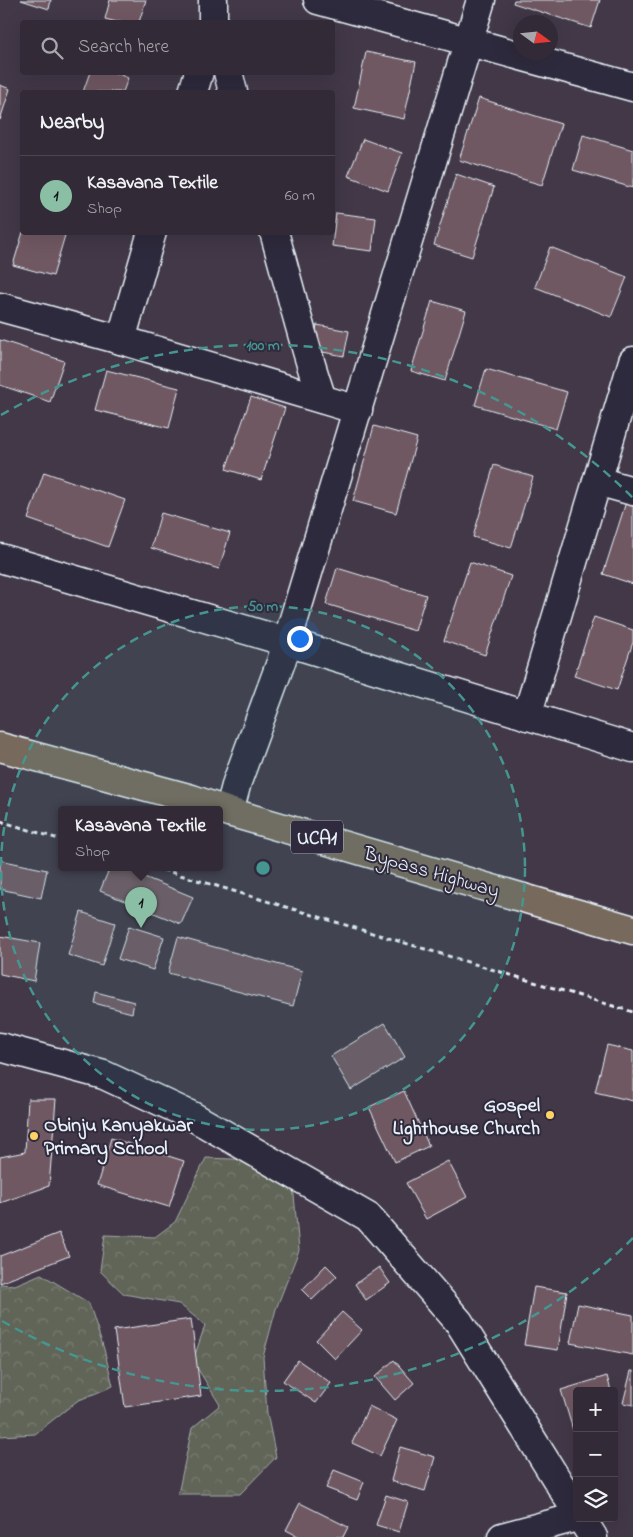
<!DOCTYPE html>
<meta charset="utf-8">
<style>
body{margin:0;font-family:"Indie Flower",sans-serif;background:#3d3642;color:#f1f3f6}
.controls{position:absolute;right:15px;bottom:15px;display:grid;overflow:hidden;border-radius:5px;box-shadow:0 5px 20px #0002}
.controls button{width:45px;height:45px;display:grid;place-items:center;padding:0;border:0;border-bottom:1px solid #4d4651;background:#322a36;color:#f1f3f6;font:25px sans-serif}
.compass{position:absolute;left:513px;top:15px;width:45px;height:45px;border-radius:50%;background:#322a36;box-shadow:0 5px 20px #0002;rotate:105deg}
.you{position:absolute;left:299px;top:638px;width:18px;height:18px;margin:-12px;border:4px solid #fff;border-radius:50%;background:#1a73e8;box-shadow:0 0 0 8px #1a73e833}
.badge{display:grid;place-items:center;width:32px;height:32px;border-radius:50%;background:#8abfa5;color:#111;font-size:16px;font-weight:700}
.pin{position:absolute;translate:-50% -41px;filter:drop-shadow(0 1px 2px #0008)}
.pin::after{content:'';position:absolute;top:26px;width:18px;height:15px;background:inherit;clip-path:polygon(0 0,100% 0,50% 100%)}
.popup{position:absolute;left:58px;top:806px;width:165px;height:65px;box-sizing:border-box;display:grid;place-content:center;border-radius:5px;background:#322a36;filter:drop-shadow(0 1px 4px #0005);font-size:16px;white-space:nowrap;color:#a8a7ad}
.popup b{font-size:19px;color:#f1f3f6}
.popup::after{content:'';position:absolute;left:50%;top:100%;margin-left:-10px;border:10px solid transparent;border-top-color:#322a36}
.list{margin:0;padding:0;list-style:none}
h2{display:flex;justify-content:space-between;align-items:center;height:65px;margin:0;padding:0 20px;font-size:21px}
h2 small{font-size:16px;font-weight:400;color:#a8a7ad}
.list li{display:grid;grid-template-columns:32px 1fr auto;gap:15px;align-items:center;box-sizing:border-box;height:80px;padding:0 20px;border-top:1px solid #4d4651}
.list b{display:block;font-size:19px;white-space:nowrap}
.list p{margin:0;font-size:16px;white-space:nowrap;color:#a8a7ad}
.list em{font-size:16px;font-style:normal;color:#a8a7ad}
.icon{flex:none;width:28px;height:28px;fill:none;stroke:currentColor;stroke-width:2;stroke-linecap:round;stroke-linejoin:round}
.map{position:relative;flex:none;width:633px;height:1537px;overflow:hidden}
.search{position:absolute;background:#322a36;box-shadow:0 5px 20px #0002;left:20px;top:20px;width:315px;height:55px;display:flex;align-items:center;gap:12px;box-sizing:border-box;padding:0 18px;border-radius:5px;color:#a8a7ad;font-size:19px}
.panel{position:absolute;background:#322a36;box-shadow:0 5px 20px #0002;left:20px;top:90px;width:315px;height:145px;border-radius:5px}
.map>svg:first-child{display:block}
.forest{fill:url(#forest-crowns);stroke:#a4aba8}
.building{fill:#705862;stroke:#e8f1f8}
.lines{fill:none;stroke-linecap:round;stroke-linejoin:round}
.minor-casing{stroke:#e8f1f8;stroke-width:31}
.major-casing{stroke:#e8f1f8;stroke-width:31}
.path{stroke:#e8f1f8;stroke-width:3;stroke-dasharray:5 4;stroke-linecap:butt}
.minor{stroke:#2f2a3d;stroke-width:28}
.major{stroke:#77695c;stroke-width:28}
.ring{fill:none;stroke:#459590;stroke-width:2.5;stroke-dasharray:9 6}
.poi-dot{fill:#ffd166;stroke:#2f2a3d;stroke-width:2}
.labels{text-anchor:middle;stroke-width:4;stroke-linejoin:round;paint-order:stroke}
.shield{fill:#2f2a3d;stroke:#b0b5c0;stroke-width:1}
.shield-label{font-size:19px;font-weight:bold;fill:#e8f1f8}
.street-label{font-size:20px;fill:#e8f1f8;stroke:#2f2a3d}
.poi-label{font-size:20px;font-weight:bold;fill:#e8f1f8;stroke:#2f2a3d;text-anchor:end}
.centre{fill:#459590;stroke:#2f2a3d;stroke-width:2.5}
.ring-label{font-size:15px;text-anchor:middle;font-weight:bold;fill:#459590;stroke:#2f2a3d;stroke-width:4;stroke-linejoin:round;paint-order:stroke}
</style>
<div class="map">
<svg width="633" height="1537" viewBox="0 0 633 1537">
<defs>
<pattern id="forest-crowns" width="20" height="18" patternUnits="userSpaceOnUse" patternTransform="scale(1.25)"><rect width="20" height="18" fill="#616558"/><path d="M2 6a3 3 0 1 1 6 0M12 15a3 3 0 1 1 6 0" fill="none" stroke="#787c71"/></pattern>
</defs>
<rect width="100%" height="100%" fill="#423848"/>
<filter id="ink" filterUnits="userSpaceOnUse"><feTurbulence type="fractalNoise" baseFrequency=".02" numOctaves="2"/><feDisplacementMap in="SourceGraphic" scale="10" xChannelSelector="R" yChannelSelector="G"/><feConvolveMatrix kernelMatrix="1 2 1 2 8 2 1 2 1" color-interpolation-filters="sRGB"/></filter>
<g filter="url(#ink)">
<g class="forest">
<polygon points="206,1158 256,1160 293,1184 299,1250 276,1309 263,1357 267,1413 276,1457 240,1494 178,1494 192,1428 220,1405 193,1361 205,1325 179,1304 124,1294 100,1271 105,1235 155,1237 175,1222"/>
<polygon points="41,1274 89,1303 104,1349 113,1386 77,1401 35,1434 0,1436 0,1284 15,1285"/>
</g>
<g class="building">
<polygon points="21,0 51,0 49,9"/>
<polygon points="110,0 146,0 139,22 117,22 105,19"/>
<polygon points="514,0 600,0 591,28 513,3"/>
<polygon points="366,52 416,62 404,119 354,108"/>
<polygon points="90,72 113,72 128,78 123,92 83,92"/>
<polygon points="0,85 10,89 0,120"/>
<polygon points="479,98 561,124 542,185 459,160"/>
<polygon points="583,135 633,150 633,188 573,170"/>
<polygon points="363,139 402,153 388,191 348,176"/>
<polygon points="456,174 494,187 472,257 434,245"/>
<polygon points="336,213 376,218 372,251 332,246"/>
<polygon points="23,232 66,232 53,276 13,265"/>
<polygon points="550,247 627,277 611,317 535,287"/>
<polygon points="432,301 466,311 445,381 411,371"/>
<polygon points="317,325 349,331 344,356 312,350"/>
<polygon points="0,340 64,361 50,402 0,385"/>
<polygon points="486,369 567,392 556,429 475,405"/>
<polygon points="106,370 179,388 169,428 95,410"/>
<polygon points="251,397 285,408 261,480 226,469"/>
<polygon points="374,426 417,438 396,513 353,501"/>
<polygon points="494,465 533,477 511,548 473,537"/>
<polygon points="44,472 125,500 108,547 28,519"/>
<polygon points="626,502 633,505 633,584 603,574"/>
<polygon points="161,513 230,533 219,569 151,548"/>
<polygon points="470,562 511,576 485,655 444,641"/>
<polygon points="337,568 426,595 415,631 326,604"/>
<polygon points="594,617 633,630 633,642 617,690 574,676"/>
<polygon points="0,860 47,870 41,898 0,889"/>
<polygon points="110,867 120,867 193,897 181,924 100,891"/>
<polygon points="81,912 115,923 102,966 68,955"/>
<polygon points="129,926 164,937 153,970 118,959"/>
<polygon points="0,936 40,943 34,981 0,974"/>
<polygon points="178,937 302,971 293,1006 168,973"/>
<polygon points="96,992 134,1002 132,1013 94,1003"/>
<polygon points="385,1023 405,1057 351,1090 331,1056"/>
<polygon points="607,1045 633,1051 633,1101 595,1092"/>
<polygon points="404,1091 429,1146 395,1162 369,1107"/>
<polygon points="28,1099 56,1099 49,1186 0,1203 0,1157 25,1152"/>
<polygon points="111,1138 184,1161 169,1207 97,1185"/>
<polygon points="448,1161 467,1197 426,1219 406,1183"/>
<polygon points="59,1233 69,1256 0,1283 0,1256"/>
<polygon points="326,1265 337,1276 312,1300 302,1290"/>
<polygon points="379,1267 390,1283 366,1300 355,1284"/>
<polygon points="534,1287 567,1292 558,1350 524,1345"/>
<polygon points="578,1304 633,1315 633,1355 570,1343"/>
<polygon points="342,1312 362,1330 335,1359 316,1340"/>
<polygon points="191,1319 201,1396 125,1407 114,1330"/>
<polygon points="298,1360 331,1383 316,1403 283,1381"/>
<polygon points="394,1360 414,1383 395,1400 375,1377"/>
<polygon points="631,1371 633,1371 633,1405 623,1403"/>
<polygon points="607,1376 611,1391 577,1391 577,1429 573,1430 561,1390"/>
<polygon points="369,1406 397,1420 380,1456 352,1443"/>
<polygon points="400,1447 435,1457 425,1491 391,1481"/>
<polygon points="334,1470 364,1482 357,1500 326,1488"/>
<polygon points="386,1495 408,1502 399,1532 376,1525"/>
<polygon points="300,1503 348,1527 343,1537 300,1537 286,1530"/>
</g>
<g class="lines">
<defs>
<g id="minor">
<polyline points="213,0 213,22"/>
<polyline points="318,0 633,87"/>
<polyline points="228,72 233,92"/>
<polyline points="193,92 199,72"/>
<path d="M274,232C290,288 303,344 322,399"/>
<polyline points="0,307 121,340 358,410"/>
<polyline points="121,340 152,232"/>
<polyline points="597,481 633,491"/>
<polyline points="0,558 287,642 633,748"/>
<polyline points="527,716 633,361"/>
<polyline points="229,812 237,782 281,662 481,0"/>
<polyline points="0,1047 104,1075 192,1116 368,1217 459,1322 577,1512"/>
<polyline points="581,1518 593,1537"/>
<polyline points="502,1537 577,1517"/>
</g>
<polyline id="major" points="0,747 192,799 229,812 633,930"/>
</defs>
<use href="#minor" class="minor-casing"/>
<use href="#major" class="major-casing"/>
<g class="path">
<polyline points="0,821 62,840"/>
<polyline points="154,867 633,1012"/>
</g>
<use href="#minor" class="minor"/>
<use href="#major" class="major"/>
</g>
</g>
<circle cx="263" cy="868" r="262" fill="#459590" fill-opacity=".12"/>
<g class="ring">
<circle cx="263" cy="868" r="262"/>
<path d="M633 1238A523 523 0 0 1 2 1321M1 415A523 523 0 0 1 633 498"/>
</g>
<g class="poi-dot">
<circle cx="550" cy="1115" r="5"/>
<circle cx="34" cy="1136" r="5"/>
</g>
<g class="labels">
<rect class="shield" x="291" y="820.5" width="52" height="33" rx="4"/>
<g class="shield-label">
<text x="317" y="844">UCA1</text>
</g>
<g class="street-label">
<text transform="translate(432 871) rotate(16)" y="7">Bypass Highway</text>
</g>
<g class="poi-label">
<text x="540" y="1111">Gospel<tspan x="540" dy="23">Lighthouse Church</tspan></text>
<text x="44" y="1131" text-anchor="start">Obinju Kanyakwar<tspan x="44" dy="23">Primary School</tspan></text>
</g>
</g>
<circle cx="263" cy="868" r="8" class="centre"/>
<g class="ring-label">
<text x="263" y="350">100 m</text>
<text x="263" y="611">50 m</text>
</g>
</svg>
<div class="controls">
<button>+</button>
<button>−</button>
<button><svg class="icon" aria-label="layers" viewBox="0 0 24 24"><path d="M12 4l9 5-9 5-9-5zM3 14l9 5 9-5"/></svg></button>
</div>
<svg class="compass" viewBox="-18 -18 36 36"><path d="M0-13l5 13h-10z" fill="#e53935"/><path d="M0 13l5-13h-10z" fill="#a8a7ad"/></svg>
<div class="you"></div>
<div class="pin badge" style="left:141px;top:928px">1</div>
<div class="popup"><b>Kasavana Textile</b>Shop</div>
<div class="search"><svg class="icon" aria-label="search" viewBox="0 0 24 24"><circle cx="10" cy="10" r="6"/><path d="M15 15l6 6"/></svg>Search here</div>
<section class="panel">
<h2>Nearby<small></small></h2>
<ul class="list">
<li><span class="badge">1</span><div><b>Kasavana Textile</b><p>Shop</p></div><em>60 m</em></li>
</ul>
</section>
</div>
